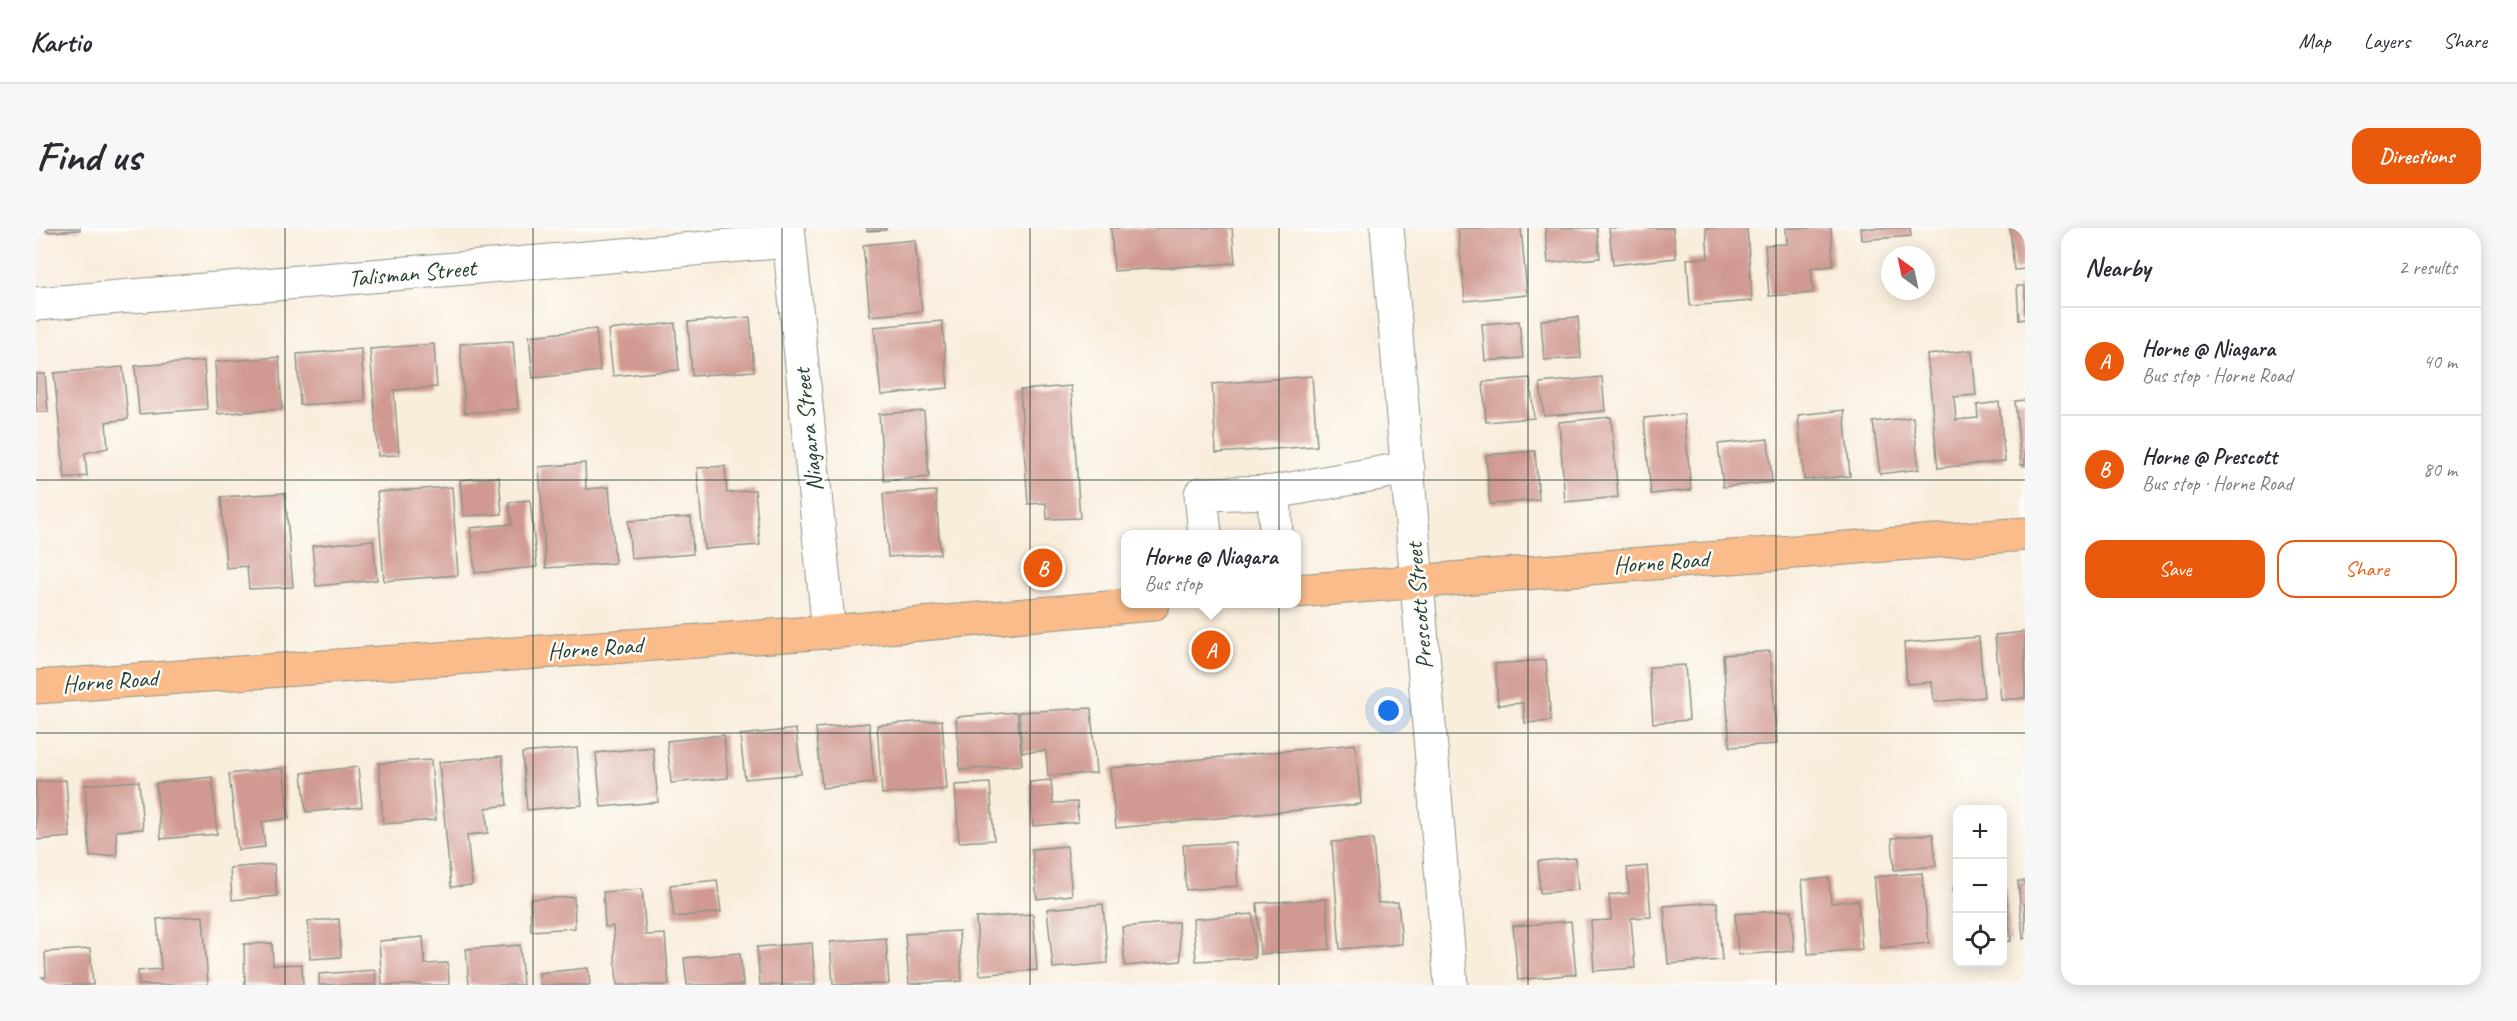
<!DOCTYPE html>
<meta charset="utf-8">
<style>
body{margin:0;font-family:Caveat,sans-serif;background:#f7f7f7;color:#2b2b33}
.controls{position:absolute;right:18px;bottom:18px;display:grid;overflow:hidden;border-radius:12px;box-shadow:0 3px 15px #0003}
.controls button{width:54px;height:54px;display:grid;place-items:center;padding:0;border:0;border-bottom:2px solid #e1e1e2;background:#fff;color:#2b2b33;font:30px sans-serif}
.compass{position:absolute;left:1845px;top:18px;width:54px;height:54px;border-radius:50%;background:#fff;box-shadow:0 3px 15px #0003;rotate:327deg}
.you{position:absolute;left:1353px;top:483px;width:21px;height:21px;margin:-15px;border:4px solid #fff;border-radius:50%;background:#1a73e8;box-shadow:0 0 0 9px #1a73e833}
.badge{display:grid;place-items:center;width:39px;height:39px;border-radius:50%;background:#ea580c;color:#fff;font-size:20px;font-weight:700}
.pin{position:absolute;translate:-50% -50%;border:3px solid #fff;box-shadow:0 2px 6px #0006}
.popup{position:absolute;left:1085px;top:302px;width:180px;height:78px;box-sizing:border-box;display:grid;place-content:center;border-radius:12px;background:#fff;filter:drop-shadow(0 2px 4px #0005);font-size:20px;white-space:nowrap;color:#7c7c81}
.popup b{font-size:22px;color:#2b2b33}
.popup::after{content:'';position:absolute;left:50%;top:100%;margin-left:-12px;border:12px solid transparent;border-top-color:#fff}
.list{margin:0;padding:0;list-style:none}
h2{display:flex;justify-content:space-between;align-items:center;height:78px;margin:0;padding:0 24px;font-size:26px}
h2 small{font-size:20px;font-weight:400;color:#7c7c81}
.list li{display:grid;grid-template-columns:39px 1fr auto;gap:18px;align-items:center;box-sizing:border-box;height:108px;padding:0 24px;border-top:2px solid #e1e1e2}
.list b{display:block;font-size:22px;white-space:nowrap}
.list p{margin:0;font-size:20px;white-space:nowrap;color:#7c7c81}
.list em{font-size:20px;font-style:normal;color:#7c7c81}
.actions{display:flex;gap:12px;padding:18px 24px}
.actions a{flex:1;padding:14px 0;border:2px solid #ea580c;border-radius:18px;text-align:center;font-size:21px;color:#ea580c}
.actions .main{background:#ea580c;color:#fff}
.icon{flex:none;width:33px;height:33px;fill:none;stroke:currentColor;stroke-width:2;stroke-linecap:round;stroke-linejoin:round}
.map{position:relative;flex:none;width:1989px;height:757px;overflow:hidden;border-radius:18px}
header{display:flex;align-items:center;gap:36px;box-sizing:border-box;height:84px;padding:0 30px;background:#fff;border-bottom:2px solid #e1e1e2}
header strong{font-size:28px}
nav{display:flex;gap:33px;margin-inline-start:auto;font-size:21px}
.intro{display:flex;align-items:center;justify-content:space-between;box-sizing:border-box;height:144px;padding:0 36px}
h1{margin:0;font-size:42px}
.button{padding:15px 27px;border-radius:18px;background:#ea580c;color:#fff;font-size:21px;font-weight:700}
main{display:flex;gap:36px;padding:0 36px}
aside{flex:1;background:#fff;border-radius:18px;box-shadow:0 3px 15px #0003}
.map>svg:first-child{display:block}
.building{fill:#d09991}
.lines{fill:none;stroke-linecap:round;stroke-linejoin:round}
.minor-casing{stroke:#8c9588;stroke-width:35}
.major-casing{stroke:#8c9588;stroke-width:35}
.minor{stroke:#fff;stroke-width:33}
.major{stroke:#fabc8b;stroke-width:33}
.grid{fill:none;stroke:#1f3d34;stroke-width:1.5;stroke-opacity:0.55}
.labels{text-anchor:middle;stroke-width:5;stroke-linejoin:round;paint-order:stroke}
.street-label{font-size:24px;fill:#1f3d34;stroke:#fdfcf7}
</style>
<header>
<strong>Kartio</strong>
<nav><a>Map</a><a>Layers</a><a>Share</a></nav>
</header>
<div class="intro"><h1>Find us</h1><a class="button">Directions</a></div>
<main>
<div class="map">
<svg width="1989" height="757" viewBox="0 0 1989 757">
<rect width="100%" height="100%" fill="#fdfcf7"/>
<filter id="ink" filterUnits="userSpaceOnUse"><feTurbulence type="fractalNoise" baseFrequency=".0167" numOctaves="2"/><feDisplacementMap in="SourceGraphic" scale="12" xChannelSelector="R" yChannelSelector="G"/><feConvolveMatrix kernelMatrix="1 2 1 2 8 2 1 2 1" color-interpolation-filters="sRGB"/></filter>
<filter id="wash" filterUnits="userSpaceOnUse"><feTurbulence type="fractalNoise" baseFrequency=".008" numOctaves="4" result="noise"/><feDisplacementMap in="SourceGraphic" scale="24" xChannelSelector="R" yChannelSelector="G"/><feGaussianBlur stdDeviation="1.35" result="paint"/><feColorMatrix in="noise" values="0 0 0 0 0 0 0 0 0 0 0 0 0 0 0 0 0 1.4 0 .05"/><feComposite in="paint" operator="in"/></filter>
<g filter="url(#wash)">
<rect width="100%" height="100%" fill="#f9eddc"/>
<g id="blocks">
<g class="building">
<polygon points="10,0 44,0 44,2 11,4"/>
<polygon points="831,0 850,0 850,2 831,3"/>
<polygon points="1075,0 1196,0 1199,35 1078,43"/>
<polygon points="1422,0 1485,0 1491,67 1429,73"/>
<polygon points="1509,0 1561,0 1564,30 1512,35"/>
<polygon points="1573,0 1637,0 1640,30 1577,37"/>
<polygon points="1670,0 1711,0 1716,73 1654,78 1651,31 1672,30"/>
<polygon points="1750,0 1795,0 1797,38 1775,40 1777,65 1733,68 1729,17 1751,16"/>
<polygon points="1825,0 1874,0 1875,8 1826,12"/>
<polygon points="1974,0 1989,0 1989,41 1978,42"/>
<polygon points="879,12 886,83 834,88 827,17"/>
<polygon points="1981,58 1989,58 1989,91 1983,92"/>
<polygon points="714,89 718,143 656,148 652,94"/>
<polygon points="1542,89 1545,130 1508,132 1505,92"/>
<polygon points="906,93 912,160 845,167 838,99"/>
<polygon points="1483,93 1487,130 1449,133 1446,96"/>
<polygon points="639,95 643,142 577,148 572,102"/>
<polygon points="560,101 564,143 497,150 493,108"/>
<polygon points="477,113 482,181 429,185 424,116"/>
<polygon points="398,116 401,159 358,162 363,227 342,228 334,121"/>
<polygon points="325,121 329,173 264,177 261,126"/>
<polygon points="1936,122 1940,167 1918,169 1920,192 1942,190 1941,177 1963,174 1969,233 1902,240 1891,127"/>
<polygon points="243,129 246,181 182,186 179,134"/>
<polygon points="168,133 171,181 103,186 99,138"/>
<polygon points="87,139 92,191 70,194 72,220 49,225 51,248 29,251 18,145"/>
<polygon points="0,146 9,146 12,184 0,184"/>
<polygon points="1276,148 1281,218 1180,225 1176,156"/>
<polygon points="1566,149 1569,183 1508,188 1504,155"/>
<polygon points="1494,150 1498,190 1450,194 1447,154"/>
<polygon points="1035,158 1044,290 1011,291 1010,275 992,276 984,162"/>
<polygon points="1989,172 1989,237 1985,237 1979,173"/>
<polygon points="1808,182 1814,248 1768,252 1762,187"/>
<polygon points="888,183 893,249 848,253 843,186"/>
<polygon points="1648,186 1655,262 1615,266 1608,190"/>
<polygon points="1575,189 1582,269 1529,274 1523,194"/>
<polygon points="1877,189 1883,241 1844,246 1837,194"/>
<polygon points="1732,211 1736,254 1687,259 1682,216"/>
<polygon points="1499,223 1503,272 1454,276 1450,227"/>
<polygon points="549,235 550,261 573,259 579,335 510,340 503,239"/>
<polygon points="689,238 691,265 719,262 724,317 668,321 661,240"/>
<polygon points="463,249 466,286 427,288 424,252"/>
<polygon points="416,259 422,347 348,353 341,264"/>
<polygon points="900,263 904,326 852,329 847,266"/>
<polygon points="249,265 257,359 213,361 211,338 190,340 185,269"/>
<polygon points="494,272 501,339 439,345 434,300 476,296 473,274"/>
<polygon points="655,289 657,326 595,331 592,293"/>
<polygon points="337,312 341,352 280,358 276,318"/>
<polygon points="1989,404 1989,470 1965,472 1959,407"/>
<polygon points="1943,409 1948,469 1898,474 1896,454 1871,456 1868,415"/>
<polygon points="1734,423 1741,516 1694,519 1687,427"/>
<polygon points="1510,432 1515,493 1489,495 1487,475 1462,477 1459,436"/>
<polygon points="1649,437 1653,492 1617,495 1613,439"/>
<polygon points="1055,480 1060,545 1012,548 1010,523 986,524 983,484"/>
<polygon points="981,484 986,537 924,542 920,489"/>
<polygon points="906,492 911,561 846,566 841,497"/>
<polygon points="833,495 838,555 786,560 780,500"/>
<polygon points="760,501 765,546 709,551 704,507"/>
<polygon points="688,507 692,550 635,555 631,513"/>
<polygon points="1319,516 1325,576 1080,600 1074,540"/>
<polygon points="617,519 622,574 565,579 560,525"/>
<polygon points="541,520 546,577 491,582 486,525"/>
<polygon points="466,528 471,577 450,580 452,605 431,607 436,657 415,659 403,534"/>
<polygon points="395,532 400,592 347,596 343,535"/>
<polygon points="322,539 326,579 270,584 266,545"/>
<polygon points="247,540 253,590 226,594 229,619 202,622 193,546"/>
<polygon points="176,549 181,606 125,611 120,555"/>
<polygon points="30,552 34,609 0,612 0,554"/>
<polygon points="1015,552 1017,575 1041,574 1042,594 997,598 994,554"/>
<polygon points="103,553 107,601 80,603 81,627 54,629 49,557"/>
<polygon points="954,555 958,612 923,614 919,557"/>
<polygon points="1897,606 1900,638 1858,642 1856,610"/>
<polygon points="1337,611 1342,675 1362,674 1366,716 1304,721 1296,614"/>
<polygon points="1199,614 1202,658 1150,662 1147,617"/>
<polygon points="1031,618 1036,667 1001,671 996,621"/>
<polygon points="1539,630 1542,662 1504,665 1502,633"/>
<polygon points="238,636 241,668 196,672 194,640"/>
<polygon points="1611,638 1615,689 1595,690 1599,740 1558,743 1555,693 1575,692 1573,667 1593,665 1591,640"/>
<polygon points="1886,645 1893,715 1845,720 1838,649"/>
<polygon points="1793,650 1795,675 1822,672 1826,721 1772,726 1766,652"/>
<polygon points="681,652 685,684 638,689 634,657"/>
<polygon points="1982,653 1989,653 1989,710 1987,711"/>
<polygon points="1966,655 1969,655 1975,713 1966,714"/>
<polygon points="1922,659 1922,687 1920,687 1917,660"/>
<polygon points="606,661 610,707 629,706 633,757 581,757 577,698 569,699 567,664"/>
<polygon points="538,669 539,700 495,703 494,671"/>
<polygon points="1290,671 1294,721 1224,726 1221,675"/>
<polygon points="1681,674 1686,732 1632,736 1628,678"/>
<polygon points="1067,676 1072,735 1017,740 1011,681"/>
<polygon points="1756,682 1758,723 1702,727 1699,686"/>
<polygon points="997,686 1001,742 944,747 940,690"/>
<polygon points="1217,686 1219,730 1160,733 1157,691"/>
<polygon points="167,688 172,757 103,757 102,743 125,741 121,691"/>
<polygon points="303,691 305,729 274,731 272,693"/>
<polygon points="1535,693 1540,746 1482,752 1477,698"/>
<polygon points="1142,694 1145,733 1089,738 1086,699"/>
<polygon points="923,703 926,753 873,756 869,706"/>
<polygon points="387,709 389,736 412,735 413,757 346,757 343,713"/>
<polygon points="850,710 853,756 797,757 794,714"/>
<polygon points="236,715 237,737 266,736 267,757 209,757 208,716"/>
<polygon points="776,715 779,757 724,757 721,719"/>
<polygon points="484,717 487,757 433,757 430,721"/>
<polygon points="54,721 57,757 0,757 0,750 10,749 9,724"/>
<polygon points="704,725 707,757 651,757 648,730"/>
<polygon points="552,740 554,757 504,757 503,745"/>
<polygon points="339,742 340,757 283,757 283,746"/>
</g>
</g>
</g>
<g filter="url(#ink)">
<use href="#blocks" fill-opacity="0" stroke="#8c9588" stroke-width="1.5"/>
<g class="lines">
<defs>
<g id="minor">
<polyline points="752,0 793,404"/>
<polyline points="1351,0 1415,757"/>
<polyline points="0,76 753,13"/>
<polyline points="1238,264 1240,306"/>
<polyline points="1169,306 1165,266 1238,264 1372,240"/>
</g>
<g id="major">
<polyline points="1260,363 1989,306"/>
<polyline points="0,459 793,404 1117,376"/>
</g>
</defs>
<use href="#minor" class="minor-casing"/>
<use href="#major" class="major-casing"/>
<use href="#minor" class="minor"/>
<use href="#major" class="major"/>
</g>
</g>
<path class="grid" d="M249,0V757M497,0V757M746,0V757M994,0V757M1243,0V757M1492,0V757M1740,0V757M0,252H1989M0,505H1989"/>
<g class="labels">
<g class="street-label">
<text transform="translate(376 45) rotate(-5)" y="8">Talisman Street</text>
<text transform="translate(772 202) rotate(-96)" y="8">Niagara Street</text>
<text transform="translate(1625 334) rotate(-4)" y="8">Horne Road</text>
<text transform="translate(1383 378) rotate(-95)" y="8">Prescott Street</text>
<text transform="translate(559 420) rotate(-4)" y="8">Horne Road</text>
<text transform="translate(74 453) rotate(-4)" y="8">Horne Road</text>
</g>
</g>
</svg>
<div class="controls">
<button>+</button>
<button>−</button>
<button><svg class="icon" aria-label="locate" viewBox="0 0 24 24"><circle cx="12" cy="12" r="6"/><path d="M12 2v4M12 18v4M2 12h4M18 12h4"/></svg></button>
</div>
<svg class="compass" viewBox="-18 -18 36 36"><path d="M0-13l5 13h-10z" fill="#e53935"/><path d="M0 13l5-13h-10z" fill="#7c7c81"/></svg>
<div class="you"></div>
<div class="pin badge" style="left:1175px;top:422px">A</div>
<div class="popup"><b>Horne @ Niagara</b>Bus stop</div>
<div class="pin badge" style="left:1007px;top:340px">B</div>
</div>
<aside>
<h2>Nearby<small>2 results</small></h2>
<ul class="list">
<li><span class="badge">A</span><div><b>Horne @ Niagara</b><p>Bus stop · Horne Road</p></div><em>40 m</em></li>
<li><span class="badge">B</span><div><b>Horne @ Prescott</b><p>Bus stop · Horne Road</p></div><em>80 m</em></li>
</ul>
<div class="actions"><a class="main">Save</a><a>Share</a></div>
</aside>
</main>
